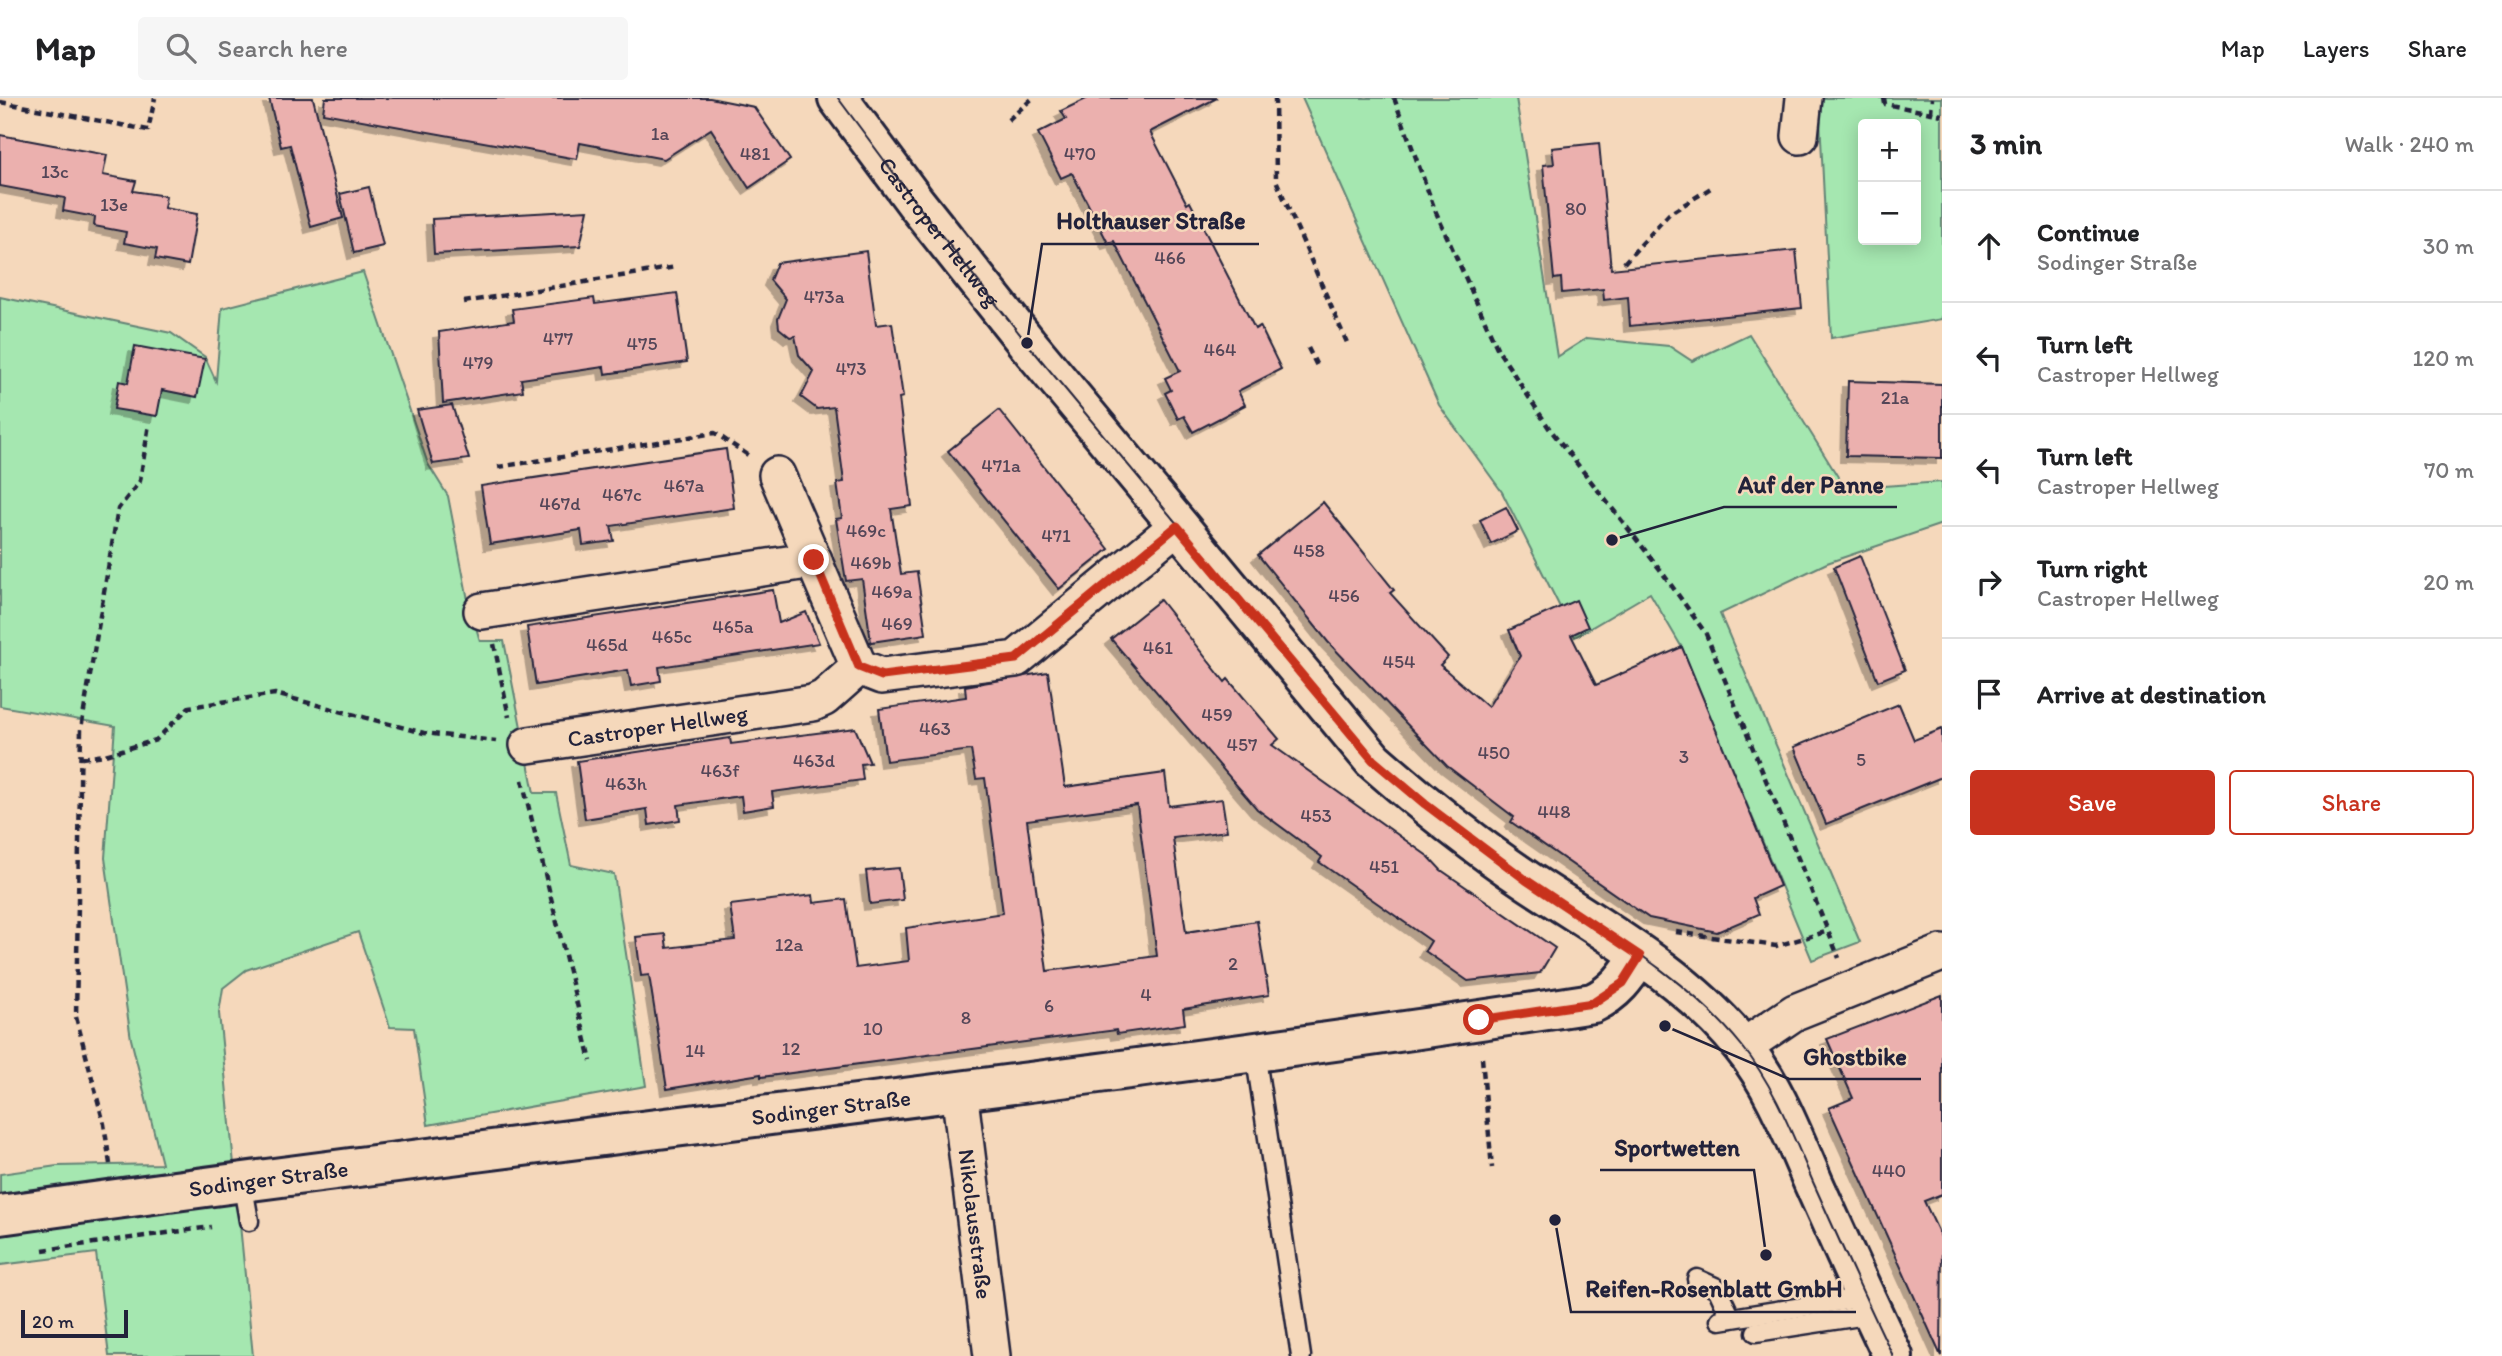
<!DOCTYPE html>
<meta charset="utf-8">
<style>
body{margin:0;font-family:Itim,sans-serif;background:#f6f6f6;color:#202124}
.controls{position:absolute;right:21px;top:21px;display:grid;overflow:hidden;border-radius:7px;box-shadow:0 4px 18px #0003}
.controls button{width:63px;height:63px;display:grid;place-items:center;padding:0;border:0;border-bottom:2px solid #e0e0e0;background:#fff;color:#202124;font:35px sans-serif}
.scale{position:absolute;left:21px;bottom:18px;width:107px;box-sizing:border-box;padding-left:7px;border:4px solid #22223b;border-top:0;font-size:19px;line-height:24px;white-space:nowrap;color:#22223b;-webkit-text-stroke:5px #f5d8bb;paint-order:stroke}
.stop{position:absolute;width:21px;height:21px;margin:-16px;border:5px solid #c8321e;border-radius:50%;background:#fff}
.stop.end{background:#c8321e;border-color:#fff;box-shadow:0 2px 7px #0008}
.list{margin:0;padding:0;list-style:none}
h2{display:flex;justify-content:space-between;align-items:center;height:91px;margin:0;padding:0 28px;font-size:30px}
h2 small{font-size:23px;font-weight:400;color:#757577}
.list li{display:grid;grid-template-columns:46px 1fr auto;gap:21px;align-items:center;box-sizing:border-box;height:112px;padding:0 28px;border-top:2px solid #e0e0e0}
.list b{display:block;font-size:26px;white-space:nowrap}
.list p{margin:0;font-size:23px;white-space:nowrap;color:#757577}
.list em{font-size:23px;font-style:normal;color:#757577}
.actions{display:flex;gap:14px;padding:21px 28px}
.actions a{flex:1;padding:16px 0;border:2px solid #c8321e;border-radius:7px;text-align:center;font-size:24px;color:#c8321e}
.actions .main{background:#c8321e;color:#fff}
.icon{flex:none;width:38px;height:38px;fill:none;stroke:currentColor;stroke-width:2;stroke-linecap:round;stroke-linejoin:round}
.map{position:relative;flex:none;width:1942px;height:1258px;overflow:hidden}
header{display:flex;align-items:center;gap:42px;box-sizing:border-box;height:98px;padding:0 35px;background:#fff;border-bottom:2px solid #e0e0e0}
header strong{font-size:33px}
nav{display:flex;gap:38px;margin-inline-start:auto;font-size:24px}
.search{width:490px;height:63px;background:#f6f6f6;display:flex;align-items:center;gap:18px;box-sizing:border-box;padding:0 24px;border-radius:7px;color:#757577;font-size:26px}
main{display:flex}
aside{flex:1;background:#fff}
.map>svg:first-child{display:block}
.green{fill:#a5e7b0;stroke:#648476;stroke-width:2;fill-rule:evenodd}
.building{fill:#ebb0ae;stroke:#22223b;stroke-width:2;fill-rule:evenodd;filter:url(#shadow)}
.lines{fill:none;stroke-linecap:round;stroke-linejoin:round}
.lane-casing{stroke:#22223b;stroke-width:23}
.street-casing{stroke:#22223b;stroke-width:40}
.secondary-casing{stroke:#22223b;stroke-width:44}
.path{stroke:#22223b;stroke-width:4.5;stroke-dasharray:7 5;stroke-linecap:butt}
.lane{stroke:#f5d8bb;stroke-width:18}
.street{stroke:#f5d8bb;stroke-width:35}
.secondary{stroke:#f5d8bb;stroke-width:38}
.tram{stroke:#22223b;stroke-width:2}
.route{stroke:#c8321e;stroke-width:9}
.labels{text-anchor:middle;stroke-width:5;stroke-linejoin:round;paint-order:stroke}
.number-label{font-size:19px;fill:#544658}
.street-label{font-size:23px;fill:#22223b;stroke:#f5d8bb}
.leader{fill:none;stroke:#22223b;stroke-width:2.5}
.callout-dot{fill:#22223b;stroke:#f5d8bb;stroke-width:2.5}
.callout-label{font-size:24px;text-anchor:middle;font-weight:bold;fill:#22223b;stroke:#f5d8bb;stroke-width:5;stroke-linejoin:round;paint-order:stroke}
</style>
<header>
<strong>Map</strong>
<div class="search"><svg class="icon" aria-label="search" viewBox="0 0 24 24"><circle cx="10" cy="10" r="6"/><path d="M15 15l6 6"/></svg>Search here</div>
<nav><a>Map</a><a>Layers</a><a>Share</a></nav>
</header>
<main>
<div class="map">
<svg width="1942" height="1258" viewBox="0 0 1942 1258">
<defs>
<filter id="shadow"><feDropShadow dx="-6" dy="6" stdDeviation="0" flood-color="#0004"/></filter>
</defs>
<rect width="100%" height="100%" fill="#f5d8bb"/>
<filter id="ink" filterUnits="userSpaceOnUse"><feTurbulence type="fractalNoise" baseFrequency=".0143" numOctaves="2"/><feDisplacementMap in="SourceGraphic" scale="14" xChannelSelector="R" yChannelSelector="G"/><feConvolveMatrix kernelMatrix="1 2 1 2 8 2 1 2 1" color-interpolation-filters="sRGB"/></filter>
<g filter="url(#ink)">
<g class="green">
<polygon points="1302,0 1516,0 1557,259 1587,240 1669,248 1692,263 1749,236 1848,395 1883,388 1942,384 1942,426 1827,465 1720,516 1860,844 1812,862 1681,548 1650,495 1575,539 1502,394 1439,307"/>
<path d="M1819,0H1942V221L1831,240ZM1863,26H1916V142H1863Z"/>
<polygon points="363,174 428,366 448,398 468,502 480,543 504,543 534,695 556,695 571,767 614,776 646,988 428,1027 414,930 390,929 358,834 246,872 223,890 219,915 253,1258 109,1258 96,1155 0,1167 0,1076 57,1068 162,1066 131,941 105,760 115,628 0,608 0,199 171,235 205,259 216,283 222,210"/>
</g>
<g class="building">
<polygon points="269,0 313,0 343,120 311,129 290,47 281,49"/>
<polygon points="325,0 710,0 754,9 790,62 749,90 711,31 664,61 580,45 577,61 323,15"/>
<polygon points="1088,0 1217,0 1150,34 1187,106 1190,104 1255,231 1260,228 1281,271 1238,293 1245,307 1193,334 1184,318 1178,321 1165,295 1171,292 1165,280 1180,273 1114,143 1108,145 1072,75 1061,80 1038,35 1066,21 1061,13"/>
<polygon points="0,37 107,57 103,77 136,83 133,93 166,98 164,110 197,116 188,167 155,161 157,151 124,145 126,134 94,128 95,119 63,113 65,100 0,88"/>
<polygon points="1599,45 1611,171 1796,152 1802,210 1630,228 1628,199 1604,202 1603,191 1562,195 1561,180 1554,181 1543,67 1554,66 1552,50"/>
<polygon points="369,89 383,148 354,155 340,96"/>
<polygon points="588,112 580,148 434,156 432,121"/>
<polygon points="866,153 876,227 892,225 903,299 899,300 912,408 891,411 901,476 917,474 926,536 871,544 862,481 846,483 836,421 842,420 837,385 844,384 834,309 817,311 801,299 814,274 799,257 795,238 790,239 779,230 778,221 786,201 770,182 777,165"/>
<polygon points="677,195 687,264 605,276 604,269 521,281 523,293 443,305 439,234 514,223 512,211 594,200 595,206"/>
<polygon points="135,248 205,261 197,299 162,292 157,318 114,311 119,283 128,285"/>
<polygon points="1848,283 1942,286 1942,360 1846,358"/>
<polygon points="452,307 469,361 433,366 417,312"/>
<polygon points="999,312 1109,451 1059,491 948,353"/>
<polygon points="726,351 734,410 611,428 614,443 583,447 581,432 490,446 481,388"/>
<polygon points="1323,404 1394,492 1390,495 1448,559 1440,567 1488,609 1520,558 1509,532 1576,502 1588,529 1571,537 1596,587 1682,549 1780,788 1753,800 1759,816 1717,834 1649,820 1511,724 1514,719 1447,668 1328,544 1258,457"/>
<polygon points="1506,409 1518,433 1491,446 1480,422"/>
<polygon points="1860,458 1905,572 1878,583 1834,469"/>
<polygon points="773,492 779,525 806,514 819,545 659,569 661,583 631,588 628,572 536,587 527,529"/>
<polygon points="1160,502 1225,584 1228,581 1279,641 1272,647 1429,759 1441,772 1555,850 1540,875 1468,883 1425,853 1431,843 1319,764 1322,759 1257,711 1111,541"/>
<path d="M1048,574L1065,689L1165,675L1169,708L1222,701L1227,733L1173,740L1186,834L1257,823L1269,897L1183,911L1185,926L1117,936L1116,932L761,979V976L667,991L649,877L641,878L636,839L665,836L667,850L735,842L730,807L813,797L814,805L846,801L856,870L909,863L906,830L1003,815L985,680L976,681L971,652L886,663L879,611L966,599L965,588ZM1137,707L1157,858L1047,873L1027,722Z"/>
<polygon points="1899,606 1914,642 1942,631 1942,679 1826,726 1794,649"/>
<polygon points="855,630 870,665 861,666 863,682 772,694 774,708 743,713 741,698 678,707 680,722 649,727 647,711 585,721 577,663 730,640 731,646"/>
<polygon points="899,770 903,802 870,806 866,773"/>
<polygon points="1942,897 1942,1096 1924,1103 1942,1141 1941,1258 1829,1010 1853,1000 1827,941"/>
</g>
<g class="lines">
<defs>
<g id="lane">
<polyline points="1255,954 1301,1258"/>
<polyline points="242,1083 249,1123"/>
<polyline points="1697,1181 1717,1190 1731,1220"/>
<polyline points="1720,1222 1865,1199"/>
<polyline points="1756,1234 1873,1216"/>
</g>
<g id="street">
<polyline points="1800,38 1804,0"/>
<polyline points="777,377 859,569 882,578 1016,561 1177,428"/>
<polyline points="482,513 814,462"/>
<path id="s1" d="M528,647L813,605L824,600L859,569"/>
<polyline points="1743,949 1795,914 1942,855"/>
<path id="s2" d="M959,992L992,1258"/>
</g>
<g id="secondary">
<path id="s3" d="M838,0L916,105L1027,245L1373,662C1422,705 1474,747 1528,783C1602,832 1686,878 1742,948C1774,987 1793,1038 1813,1084C1839,1142 1865,1200 1893,1258"/>
<path id="s4" d="M0,1117C530,1042 1064,987 1593,905C1616,894 1626,879 1640,858"/>
</g>
</defs>
<use href="#lane" class="lane-casing"/>
<use href="#street" class="street-casing"/>
<use href="#secondary" class="secondary-casing"/>
<g class="path">
<polyline points="1275,0 1276,82 1348,247"/>
<polyline points="1394,0 1435,112 1498,252 1549,330 1659,470 1706,536 1839,860"/>
<polyline points="1884,0 1885,6 1942,17"/>
<polyline points="0,4 148,32 155,0"/>
<polyline points="1931,15 1932,0"/>
<polyline points="1008,22 1033,0"/>
<polyline points="1624,165 1669,116 1714,88"/>
<polyline points="464,204 676,169"/>
<polyline points="1308,250 1317,268"/>
<polyline points="498,369 715,335 748,357"/>
<polyline points="494,546 509,619"/>
<polyline points="82,660 105,657 156,642 189,609 275,596 424,635 496,643"/>
<polyline points="522,682 591,963"/>
<polyline points="1676,834 1776,848 1829,833"/>
<polyline points="1482,960 1492,1070"/>
<polyline points="110,1066 104,1026 76,919 81,631 118,411 140,383 149,326"/>
<polyline points="43,1152 211,1129"/>
</g>
<use href="#lane" class="lane"/>
<use href="#street" class="street"/>
<use href="#secondary" class="secondary"/>
<path class="tram" d="M838,0L916,105L1027,245L1373,662C1422,705 1474,747 1528,783C1602,832 1686,878 1742,948C1774,987 1793,1038 1813,1084C1839,1142 1865,1200 1893,1258"/>
</g>
</g>
<g class="lines" filter="url(#ink)">
<polyline class="route" points="814,462 859,569 882,578 1016,561 1177,428 1373,662 1425,706 1526,782 1640,858 1623,885 1593,905 1479,922"/>
</g>
<g class="labels">
<g class="number-label">
<text x="660" y="42">1a</text>
<text x="755" y="62">481</text>
<text x="1080" y="62">470</text>
<text x="55" y="80">13c</text>
<text x="114" y="113">13e</text>
<text x="1576" y="117">80</text>
<text x="1170" y="166">466</text>
<text x="824" y="205">473a</text>
<text x="558" y="247">477</text>
<text x="642" y="252">475</text>
<text x="1220" y="258">464</text>
<text x="478" y="271">479</text>
<text x="851" y="277">473</text>
<text x="1895" y="306">21a</text>
<text x="1001" y="374">471a</text>
<text x="684" y="394">467a</text>
<text x="622" y="403">467c</text>
<text x="560" y="412">467d</text>
<text x="866" y="439">469c</text>
<text x="1056" y="444">471</text>
<text x="1309" y="459">458</text>
<text x="871" y="471">469b</text>
<text x="892" y="500">469a</text>
<text x="1344" y="504">456</text>
<text x="897" y="532">469</text>
<text x="733" y="535">465a</text>
<text x="672" y="545">465c</text>
<text x="607" y="553">465d</text>
<text x="1158" y="556">461</text>
<text x="1399" y="570">454</text>
<text x="1217" y="623">459</text>
<text x="935" y="637">463</text>
<text x="1242" y="653">457</text>
<text x="1494" y="661">450</text>
<text x="1684" y="665">3</text>
<text x="1861" y="668">5</text>
<text x="814" y="669">463d</text>
<text x="720" y="679">463f</text>
<text x="626" y="692">463h</text>
<text x="1554" y="720">448</text>
<text x="1316" y="724">453</text>
<text x="1384" y="775">451</text>
<text x="789" y="853">12a</text>
<text x="1233" y="872">2</text>
<text x="1146" y="903">4</text>
<text x="1049" y="914">6</text>
<text x="966" y="926">8</text>
<text x="873" y="937">10</text>
<text x="791" y="957">12</text>
<text x="695" y="959">14</text>
<text x="1889" y="1079">440</text>
</g>
<g class="street-label">
<text dy="8" stroke="none"><textPath href="#s3" startOffset="168">Castroper Hellweg</textPath></text>
<text dy="8" stroke="none"><textPath href="#s1" startOffset="131">Castroper Hellweg</textPath></text>
<text dy="8" stroke="none"><textPath href="#s4" startOffset="838">Sodinger Straße</textPath></text>
<text dy="8" stroke="none"><textPath href="#s4" startOffset="271">Sodinger Straße</textPath></text>
<text dy="8" stroke="none"><textPath href="#s2" startOffset="135">Nikolausstraße</textPath></text>
</g>
</g>
<path class="leader" d="M1027 245L1042 146H1259M1612 442L1724 409H1897M1665 928L1789 981H1921M1766 1157L1754 1072H1600M1555 1122L1571 1214H1856"/>
<g class="callout-dot">
<circle cx="1027" cy="245" r="7"/>
<circle cx="1612" cy="442" r="7"/>
<circle cx="1665" cy="928" r="7"/>
<circle cx="1766" cy="1157" r="7"/>
<circle cx="1555" cy="1122" r="7"/>
</g>
<g class="callout-label">
<text x="1151" y="131">Holthauser Straße</text>
<text x="1811" y="395">Auf der Panne</text>
<text x="1855" y="967">Ghostbike</text>
<text x="1677" y="1058">Sportwetten</text>
<text x="1714" y="1199">Reifen-Rosenblatt GmbH</text>
</g>
</svg>
<div class="controls">
<button>+</button>
<button>−</button>
</div>
<div class="scale">20 m</div>
<div class="stop" style="left:1479px;top:922px"></div>
<div class="stop end" style="left:814px;top:462px"></div>
</div>
<aside>
<h2>3 min<small>Walk · 240 m</small></h2>
<ul class="list">
<li><svg class="icon" aria-label="ahead" viewBox="0 0 24 24"><path d="M12 20V5M6 11l6-6 6 6"/></svg><div><b>Continue</b><p>Sodinger Straße</p></div><em>30 m</em></li>
<li><svg class="icon" aria-label="left" viewBox="0 0 24 24"><path d="M17 20v-9H6M10 6l-5 5 5 5"/></svg><div><b>Turn left</b><p>Castroper Hellweg</p></div><em>120 m</em></li>
<li><svg class="icon" aria-label="left" viewBox="0 0 24 24"><path d="M17 20v-9H6M10 6l-5 5 5 5"/></svg><div><b>Turn left</b><p>Castroper Hellweg</p></div><em>70 m</em></li>
<li><svg class="icon" aria-label="right" viewBox="0 0 24 24"><path d="M7 20v-9h11M14 6l5 5-5 5"/></svg><div><b>Turn right</b><p>Castroper Hellweg</p></div><em>20 m</em></li>
<li><svg class="icon" aria-label="arrive" viewBox="0 0 24 24"><path d="M6 21V4h12l-3 4 3 4H6"/></svg><div><b>Arrive at destination</b></div></li>
</ul>
<div class="actions"><a class="main">Save</a><a>Share</a></div>
</aside>
</main>
